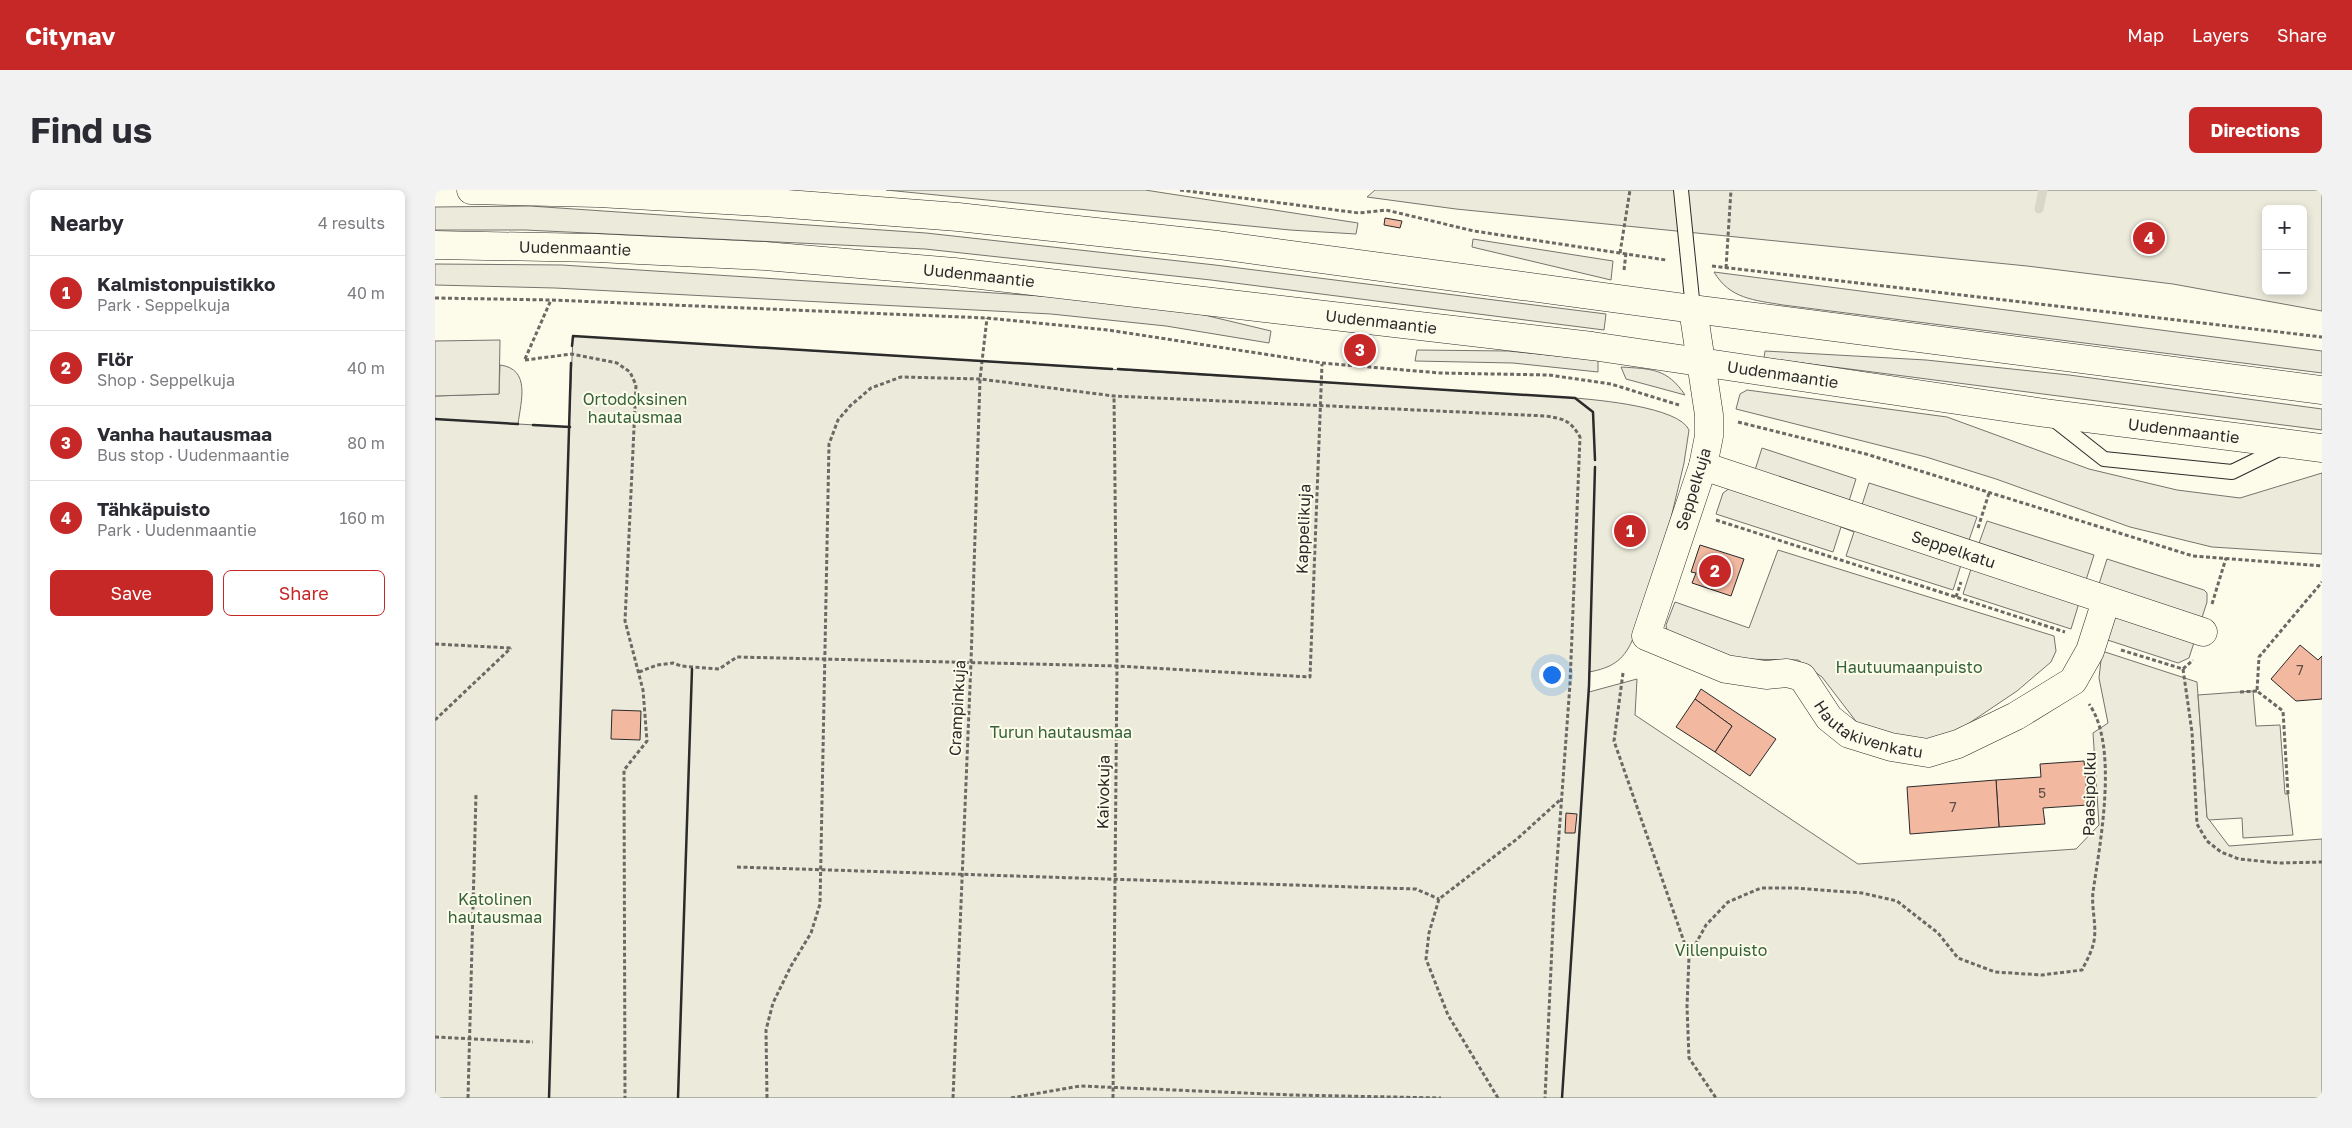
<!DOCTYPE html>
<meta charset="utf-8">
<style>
body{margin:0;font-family:"Golos Text",sans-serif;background:#f2f2f3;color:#2b2b33}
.controls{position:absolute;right:15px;top:15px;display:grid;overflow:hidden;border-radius:8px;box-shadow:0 2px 8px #0003}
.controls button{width:45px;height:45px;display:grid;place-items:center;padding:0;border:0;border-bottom:1px solid #e1e1e2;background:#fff;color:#2b2b33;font:25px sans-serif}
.you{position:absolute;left:1116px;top:484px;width:18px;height:18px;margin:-12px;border:4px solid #fff;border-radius:50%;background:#1a73e8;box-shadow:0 0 0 8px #1a73e833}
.badge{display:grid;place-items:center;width:32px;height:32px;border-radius:50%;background:#c62828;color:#fff;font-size:16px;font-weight:700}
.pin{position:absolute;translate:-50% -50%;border:2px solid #fff;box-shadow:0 1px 5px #0006}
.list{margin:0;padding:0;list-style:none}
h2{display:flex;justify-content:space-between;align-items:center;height:65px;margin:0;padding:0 20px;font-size:21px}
h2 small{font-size:16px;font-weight:400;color:#7c7c81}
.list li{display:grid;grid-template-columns:32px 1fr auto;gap:15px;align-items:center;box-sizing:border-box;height:75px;padding:0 20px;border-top:1px solid #e1e1e2}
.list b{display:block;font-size:19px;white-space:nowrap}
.list p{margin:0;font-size:16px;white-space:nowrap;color:#7c7c81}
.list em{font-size:16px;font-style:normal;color:#7c7c81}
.actions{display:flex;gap:10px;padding:15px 20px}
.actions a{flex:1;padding:11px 0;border:1px solid #c62828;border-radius:8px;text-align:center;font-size:18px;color:#c62828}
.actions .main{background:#c62828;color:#fff}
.map{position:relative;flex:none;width:1887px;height:908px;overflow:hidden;border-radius:8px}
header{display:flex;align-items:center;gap:30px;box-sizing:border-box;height:70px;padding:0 25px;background:#c62828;color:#fff}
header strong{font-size:24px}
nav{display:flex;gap:28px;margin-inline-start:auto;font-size:18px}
.intro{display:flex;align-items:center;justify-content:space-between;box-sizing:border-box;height:120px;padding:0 30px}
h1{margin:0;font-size:35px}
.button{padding:12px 22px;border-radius:8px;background:#c62828;color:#fff;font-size:18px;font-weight:700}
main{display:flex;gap:30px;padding:0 30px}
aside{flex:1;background:#fff;border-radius:8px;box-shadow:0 2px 8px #0003}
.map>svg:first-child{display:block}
.green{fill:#ecebdb;stroke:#74746e;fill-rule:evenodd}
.parking{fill:#eceadb;stroke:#74746e}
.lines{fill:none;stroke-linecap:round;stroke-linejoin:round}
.stream{stroke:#d8d7c9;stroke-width:9}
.building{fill:#f2b8a0;stroke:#2b2b2b}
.lane-casing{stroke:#2b2b2b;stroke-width:16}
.street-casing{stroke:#2b2b2b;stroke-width:29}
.secondary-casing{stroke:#2b2b2b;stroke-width:29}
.path{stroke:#6a6964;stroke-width:3;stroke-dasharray:4 2.5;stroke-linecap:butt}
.lane{stroke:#fdfbea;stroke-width:14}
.street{stroke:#fdfbea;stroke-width:28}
.secondary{stroke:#fdfbea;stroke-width:28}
.wall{stroke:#2b2b2b;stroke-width:2.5}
.labels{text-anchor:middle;stroke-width:4;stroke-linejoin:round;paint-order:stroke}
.number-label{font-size:14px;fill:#5d4e48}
.street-label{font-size:16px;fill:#2b2b2b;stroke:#fdfbea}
.park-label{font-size:16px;fill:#34623c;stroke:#fdfbea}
</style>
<header>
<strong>Citynav</strong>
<nav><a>Map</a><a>Layers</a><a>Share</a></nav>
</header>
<div class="intro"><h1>Find us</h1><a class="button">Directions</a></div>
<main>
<aside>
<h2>Nearby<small>4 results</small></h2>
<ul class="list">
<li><span class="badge">1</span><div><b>Kalmistonpuistikko</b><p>Park · Seppelkuja</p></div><em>40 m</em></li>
<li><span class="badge">2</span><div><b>Flör</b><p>Shop · Seppelkuja</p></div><em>40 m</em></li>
<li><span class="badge">3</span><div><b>Vanha hautausmaa</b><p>Bus stop · Uudenmaantie</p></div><em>80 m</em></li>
<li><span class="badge">4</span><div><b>Tähkäpuisto</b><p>Park · Uudenmaantie</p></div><em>160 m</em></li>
</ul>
<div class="actions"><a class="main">Save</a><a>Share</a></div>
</aside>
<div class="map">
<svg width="1887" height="908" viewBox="0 0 1887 908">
<rect width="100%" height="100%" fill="#fdfbea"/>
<g class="green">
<polygon points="451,0 710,0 923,33 921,44 855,40"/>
<path d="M940,0H1887V121L1738,94L1592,76L1021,19L932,7ZM1831,19H1868V101H1831Z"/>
<polygon points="95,16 491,43 780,75 1171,124 1169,140 776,90 490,59 90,40 0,40 0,17"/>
<polygon points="1038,49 1178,71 1176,90 1037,57"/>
<polygon points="0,74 127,75 621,107 740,118 836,141 834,153 731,136 616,124 120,98 0,95"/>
<path d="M1279,82L1887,161V183L1348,115C1319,110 1295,109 1279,82Z"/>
<path d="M138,146L1140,208C1163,210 1244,217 1254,240L1249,273L1236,328L1197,451C1188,471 1176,478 1154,482V502L1202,489L1200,525L1423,674L1641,659L1664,635L1658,543L1673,533L1664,488L1667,461L1762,492L1772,627L1794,656L1887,649V908H0V206L64,204L65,175C96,179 86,211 83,234L134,237Z"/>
<polygon points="982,160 1073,161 1163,170 1163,182 1078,173 980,171"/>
<polygon points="1330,161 1491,170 1634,185 1887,219 1887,240 1329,168"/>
<path d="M1186,177C1216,179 1232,178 1250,205L1191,189Z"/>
<polygon points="1312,200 1512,227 1654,279 1742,300 1805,308 1887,283 1887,364 1777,357 1695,337 1561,289 1491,267 1301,219 1305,204"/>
<polygon points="1343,360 1619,446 1621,461 1616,472 1582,501 1524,540 1482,552 1430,543 1387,487 1363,470 1304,469 1233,447 1231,435 1240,412 1314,438"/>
</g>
<g class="parking">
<polygon points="65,150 64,204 0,206 0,151"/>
<polygon points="1327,258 1421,289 1413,314 1426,318 1434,293 1542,327 1533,353 1543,356 1552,331 1659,365 1651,390 1664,394 1672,369 1769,400 1772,403 1772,412 1754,468 1743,473 1648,442 1656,417 1644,413 1636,439 1528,404 1536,379 1526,375 1518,400 1411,366 1419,342 1406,337 1398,362 1281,324 1288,303 1320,280"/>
<polygon points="1818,501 1821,536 1845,535 1850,604 1853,604 1858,645 1808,648 1807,628 1774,630 1772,627 1763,505"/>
</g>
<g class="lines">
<polyline class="stream" points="1604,19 1608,0"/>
</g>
<g class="building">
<polygon points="950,28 967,31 965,38 949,35"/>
<polygon points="917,157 934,158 934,165 917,164"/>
<polygon points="1265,355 1309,369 1296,406 1257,393 1261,383 1256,382"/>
<polygon points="1865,455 1883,470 1887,466 1887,509 1861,511 1836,489"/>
<polygon points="1266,499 1341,549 1315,586 1280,562 1297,536 1260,509"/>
<polygon points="1260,509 1297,536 1280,562 1241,537"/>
<polygon points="177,520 206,521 205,550 176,549"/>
<polygon points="1649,571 1653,615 1608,618 1610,634 1564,637 1561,590 1606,587 1605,574"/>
<polygon points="1561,590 1564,637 1475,644 1472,597"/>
<polygon points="1131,623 1142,624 1140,643 1130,643"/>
</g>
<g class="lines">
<defs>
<g id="lane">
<polyline points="1246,0 1258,119"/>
<polyline points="1617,228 1669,269 1797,282 1848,257"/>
</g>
<g id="street">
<path id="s1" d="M1258,119L1274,225V246L1268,276L1211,446L1291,479L1331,485L1352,483L1367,487L1394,528L1414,544L1456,557L1493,563L1523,554L1581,526L1638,491L1655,461L1671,411"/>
<path id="s2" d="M1268,276L1768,442"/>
</g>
<g id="secondary">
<polyline points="36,0 163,3 326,12 523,27 783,55 1258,119 1887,200"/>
<path id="s3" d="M0,55L162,58L330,66L519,82L1157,156L1610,223L1887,258"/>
</g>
</defs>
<use href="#lane" class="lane-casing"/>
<use href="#street" class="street-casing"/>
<use href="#secondary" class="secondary-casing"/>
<g class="path">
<polyline points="745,0 924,23 951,20 1039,41 1231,70"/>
<polyline points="1185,63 1195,0"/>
<polyline points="1277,76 1887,147"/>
<polyline points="1291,78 1296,0"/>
<polyline points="1189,80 1191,63"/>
<polyline points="0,108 116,110 552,128 673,140 887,173 1005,183 1114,185 1176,194 1244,215"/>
<polyline points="90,169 116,110"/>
<polyline points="90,170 137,164 182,173 195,182 201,195 190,431 208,500 212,551 189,580 190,908"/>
<polyline points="1303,232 1431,264 1758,366 1887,376"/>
<polyline points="1281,330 1630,442"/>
<polyline points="1543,338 1554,303"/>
<polyline points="1521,407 1526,392"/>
<polyline points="1777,414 1791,368"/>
<polyline points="0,454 76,458"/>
<polyline points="1686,460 1748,479 1758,470"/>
<polyline points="1748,479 1757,542 1762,634 1772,651 1786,662 1804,669 1844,673 1887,672"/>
<polyline points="204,482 222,475 238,473 246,476 284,479 302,467 682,476 875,487 887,174"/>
<polyline points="1188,483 1179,551 1254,766 1252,817 1254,868 1281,908"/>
<polyline points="1805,502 1822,501"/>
<polyline points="0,530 76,458"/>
<polyline points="1853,604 1848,521 1822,501 1824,467 1887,392"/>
<polyline points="302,677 981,699 1004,709"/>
<path d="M1254,766L1271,735L1293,712L1326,698H1359L1427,703L1462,711L1503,743L1523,768L1560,782L1607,785L1647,780C1651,772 1656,763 1658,755C1663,739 1656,719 1658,702C1665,653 1684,556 1654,514"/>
<polyline points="0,847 98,852"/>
<polyline points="33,908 41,604"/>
<path d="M332,908L331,840L338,813L356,776L376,743L385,714L394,254L403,230L415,216L436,198L466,187L545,189L679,206L1111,226C1129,229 1135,230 1145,247L1135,494L1119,713L1110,908"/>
<polyline points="518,908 536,472 545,189 552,128"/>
<polyline points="576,908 645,896 857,905 1006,908"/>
<polyline points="678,908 682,476 679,206"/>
<polyline points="1063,908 1013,825 991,769 994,743 1004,709 1082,649 1125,610"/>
</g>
<use href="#lane" class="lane"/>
<use href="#street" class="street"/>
<use href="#secondary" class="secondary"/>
<g class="wall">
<polyline points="137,156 138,146 677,179"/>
<polyline points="683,179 1140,208 1158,222 1160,270"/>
<polyline points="0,229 83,234"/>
<polyline points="98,235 135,237"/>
<polyline points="114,908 136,173"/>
<polyline points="243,908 257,479"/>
<polyline points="1127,908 1154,496 1160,277"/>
</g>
</g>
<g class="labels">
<g class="number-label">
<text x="1865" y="485">7</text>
<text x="1607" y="608">5</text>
<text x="1518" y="622">7</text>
</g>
<g class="street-label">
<text dy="6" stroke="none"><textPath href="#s3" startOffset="140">Uudenmaantie</textPath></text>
<text dy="6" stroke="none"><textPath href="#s3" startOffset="545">Uudenmaantie</textPath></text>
<text dy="6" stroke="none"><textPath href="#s3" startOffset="950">Uudenmaantie</textPath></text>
<text dy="6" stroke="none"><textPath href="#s3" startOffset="1355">Uudenmaantie</textPath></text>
<text dy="6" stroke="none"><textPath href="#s3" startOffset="1760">Uudenmaantie</textPath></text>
<text transform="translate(1258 299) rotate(-73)" y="6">Seppelkuja</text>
<text transform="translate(868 339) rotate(-88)" y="6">Kappelikuja</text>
<text dy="6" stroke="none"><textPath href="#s2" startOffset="264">Seppelkatu</textPath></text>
<text transform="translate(522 518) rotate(-87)" y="6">Crampinkuja</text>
<text dy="6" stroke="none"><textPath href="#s1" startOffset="592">Hautakivenkatu</textPath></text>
<text transform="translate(668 602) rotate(-89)" y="6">Kaivokuja</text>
<text transform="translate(1654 604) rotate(-89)" y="6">Paasipolku</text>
</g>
<g class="park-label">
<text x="200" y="215">Ortodoksinen<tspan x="200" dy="18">hautausmaa</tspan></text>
<text x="1474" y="483">Hautuumaanpuisto</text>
<text x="626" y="548">Turun hautausmaa</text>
<text x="60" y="715">Katolinen<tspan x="60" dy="18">hautausmaa</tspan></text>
<text x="1286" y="766">Villenpuisto</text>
</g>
</g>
</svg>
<div class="controls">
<button>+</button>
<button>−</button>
</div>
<div class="you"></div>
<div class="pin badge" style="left:1195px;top:341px">1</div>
<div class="pin badge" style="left:1280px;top:381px">2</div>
<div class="pin badge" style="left:925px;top:160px">3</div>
<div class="pin badge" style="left:1714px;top:48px">4</div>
</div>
</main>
